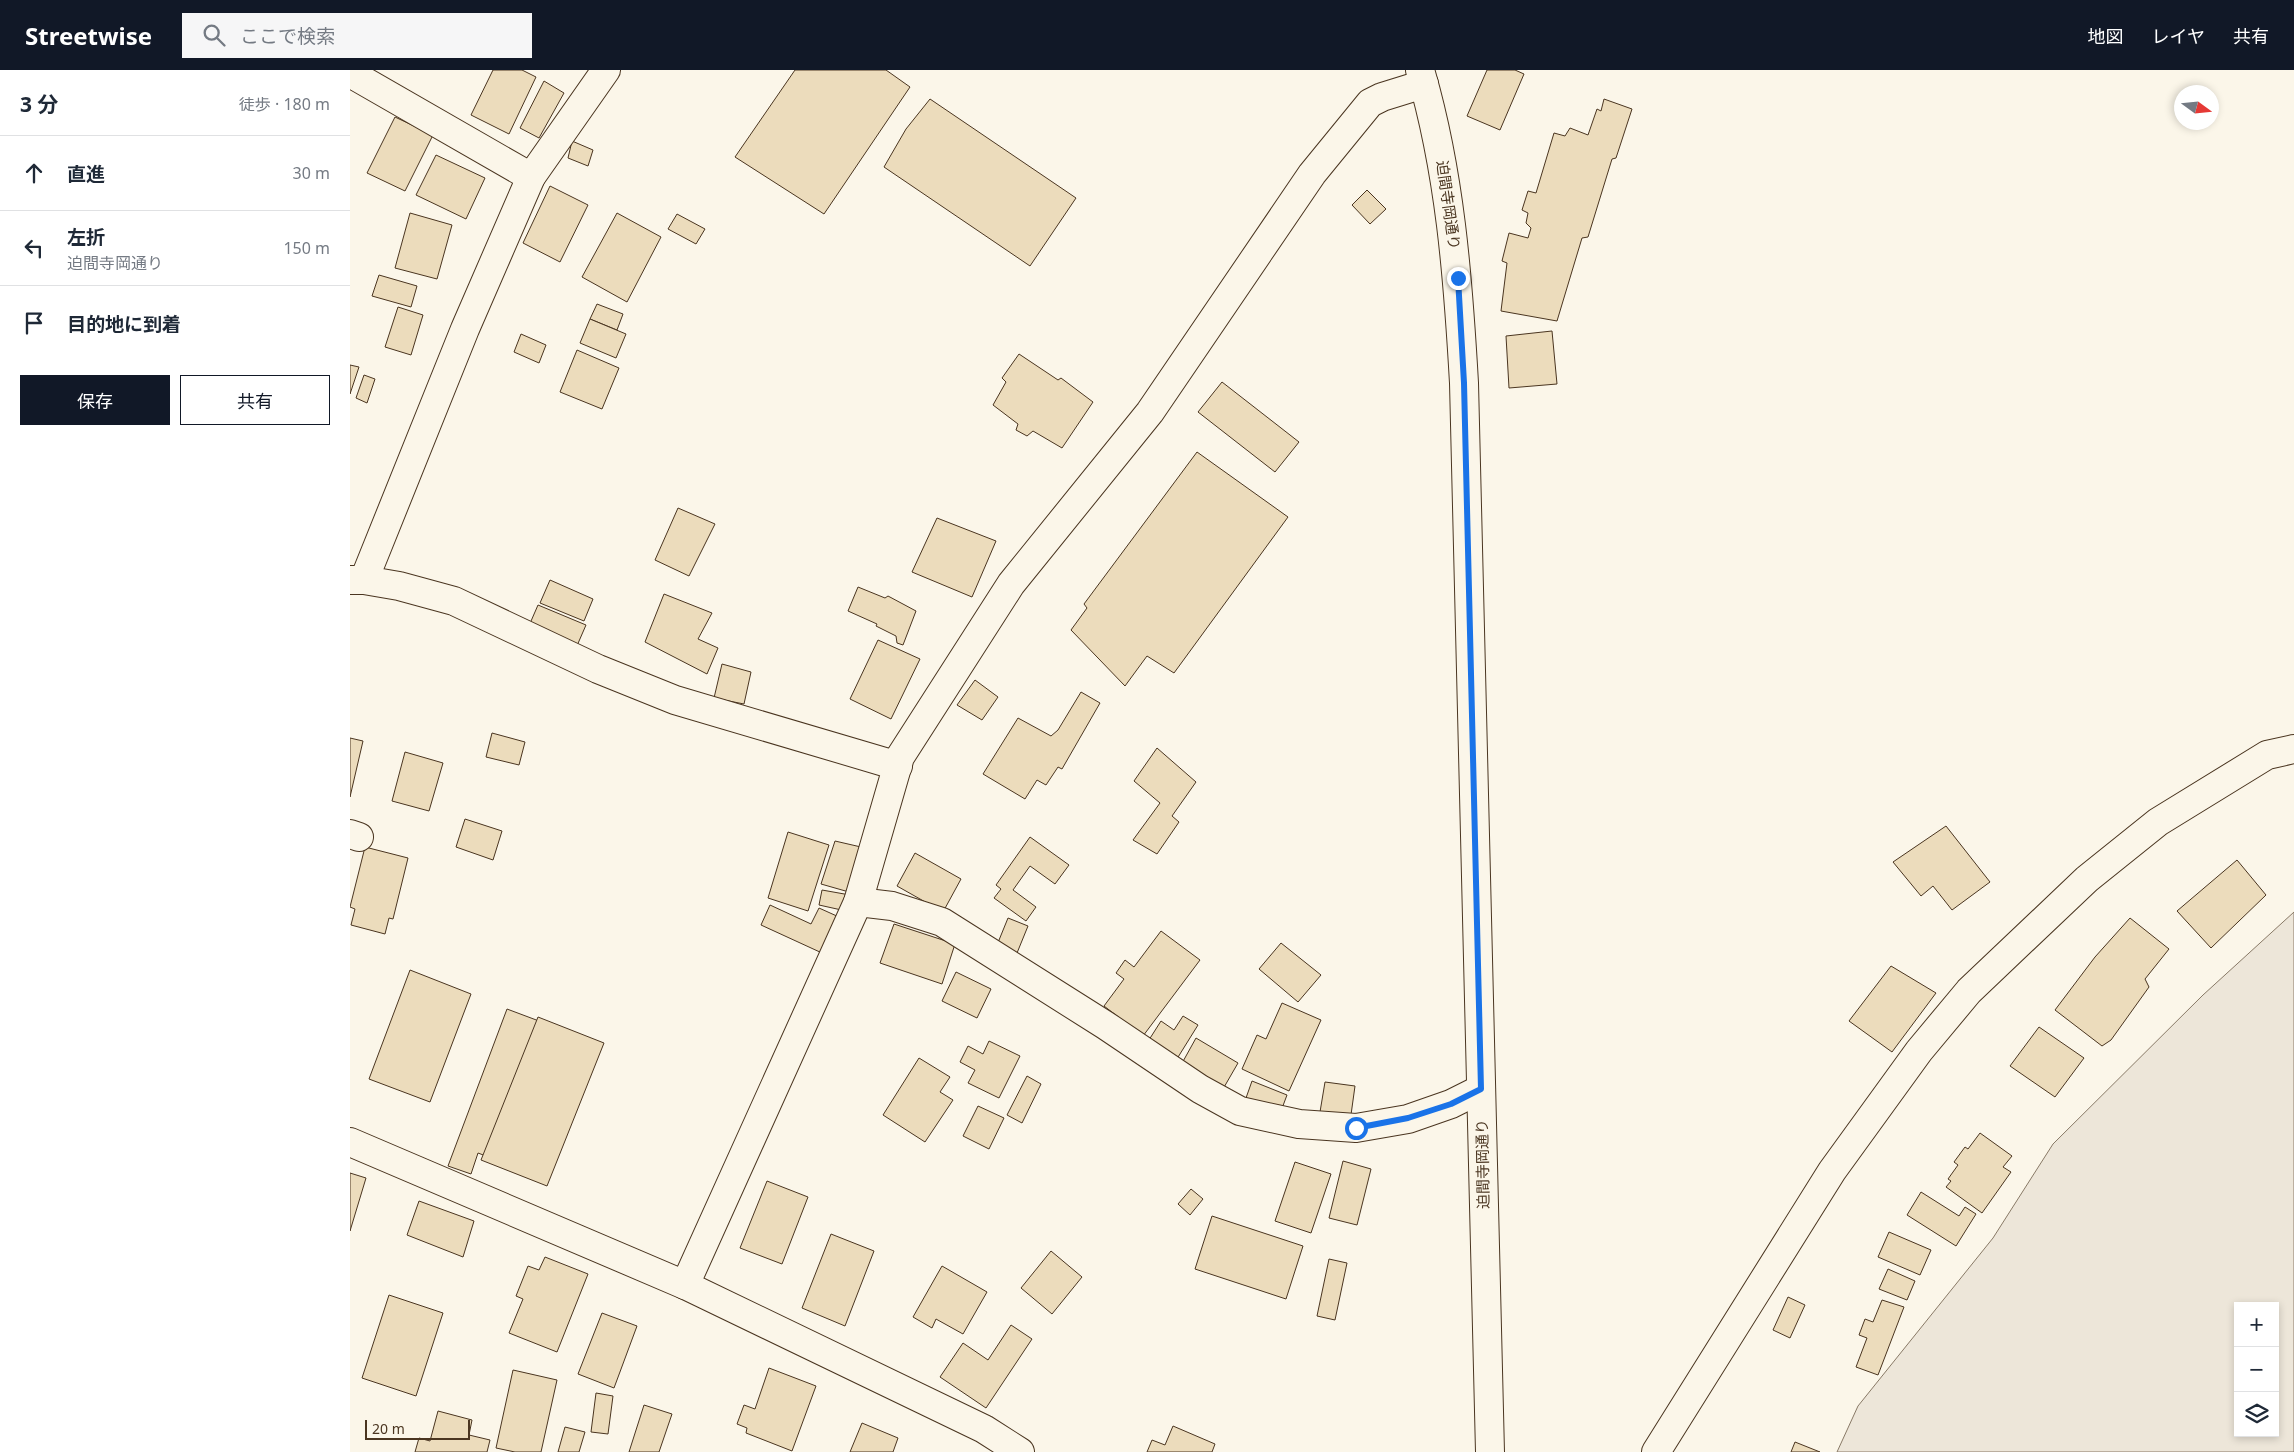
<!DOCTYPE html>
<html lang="ja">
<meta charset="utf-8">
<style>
body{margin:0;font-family:"Noto Sans","Noto Sans JP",sans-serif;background:#f6f6f7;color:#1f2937}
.controls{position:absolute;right:15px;bottom:15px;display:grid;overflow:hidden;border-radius:0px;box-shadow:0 2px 8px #0003}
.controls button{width:45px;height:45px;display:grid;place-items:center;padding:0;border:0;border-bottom:1px solid #e0e1e3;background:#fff;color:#1f2937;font:25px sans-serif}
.compass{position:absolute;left:1824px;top:15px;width:45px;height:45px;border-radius:50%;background:#fff;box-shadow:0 2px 8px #0003;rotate:105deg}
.scale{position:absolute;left:15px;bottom:12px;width:105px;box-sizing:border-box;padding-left:5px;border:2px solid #4a3520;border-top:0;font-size:14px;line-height:18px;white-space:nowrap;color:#4a3520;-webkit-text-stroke:4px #fbf6e9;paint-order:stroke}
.stop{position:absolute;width:15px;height:15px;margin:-11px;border:4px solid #1a73e8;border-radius:50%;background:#fff}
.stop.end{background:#1a73e8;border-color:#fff;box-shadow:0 1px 5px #0008}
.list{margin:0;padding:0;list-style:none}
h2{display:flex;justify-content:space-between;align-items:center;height:65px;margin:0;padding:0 20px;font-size:21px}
h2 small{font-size:16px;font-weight:400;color:#747a83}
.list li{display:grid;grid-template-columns:32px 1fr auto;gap:15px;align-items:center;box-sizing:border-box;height:75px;padding:0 20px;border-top:1px solid #e0e1e3}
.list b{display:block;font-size:19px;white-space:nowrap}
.list p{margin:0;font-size:16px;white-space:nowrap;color:#747a83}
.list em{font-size:16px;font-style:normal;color:#747a83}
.actions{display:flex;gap:10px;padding:15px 20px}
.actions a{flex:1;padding:11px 0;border:1px solid #111827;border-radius:0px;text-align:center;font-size:18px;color:#111827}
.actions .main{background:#111827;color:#fff}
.icon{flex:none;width:28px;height:28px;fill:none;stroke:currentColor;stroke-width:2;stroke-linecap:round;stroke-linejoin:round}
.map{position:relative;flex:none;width:1944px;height:1382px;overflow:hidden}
header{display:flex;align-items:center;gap:30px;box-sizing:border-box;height:70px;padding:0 25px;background:#111827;color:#fff}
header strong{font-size:24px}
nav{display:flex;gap:28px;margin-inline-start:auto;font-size:18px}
.search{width:350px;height:45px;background:#f6f6f7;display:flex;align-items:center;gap:12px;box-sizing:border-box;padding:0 18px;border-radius:0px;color:#747a83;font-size:19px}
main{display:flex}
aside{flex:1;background:#fff}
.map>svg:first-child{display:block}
.green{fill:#ede6d9;stroke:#887966;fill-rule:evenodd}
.building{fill:#ecdcbc;stroke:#4a3520}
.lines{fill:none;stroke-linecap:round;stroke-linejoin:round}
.minor-casing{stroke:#4a3520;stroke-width:30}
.minor{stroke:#fbf6e9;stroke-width:28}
.route{stroke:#1a73e8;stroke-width:6}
.labels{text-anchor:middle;stroke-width:4;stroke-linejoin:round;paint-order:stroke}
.street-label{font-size:15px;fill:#4a3520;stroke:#fbf6e9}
</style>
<header>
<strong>Streetwise</strong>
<div class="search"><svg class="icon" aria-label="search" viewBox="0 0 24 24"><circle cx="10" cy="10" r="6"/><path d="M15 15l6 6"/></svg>ここで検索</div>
<nav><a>地図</a><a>レイヤ</a><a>共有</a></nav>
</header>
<main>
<aside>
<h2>3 分<small>徒歩 · 180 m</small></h2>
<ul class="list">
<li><svg class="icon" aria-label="ahead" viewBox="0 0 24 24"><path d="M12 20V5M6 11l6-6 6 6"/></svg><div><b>直進</b></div><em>30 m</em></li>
<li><svg class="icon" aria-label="left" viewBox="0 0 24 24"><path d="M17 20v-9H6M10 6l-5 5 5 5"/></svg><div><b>左折</b><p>迫間寺岡通り</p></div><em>150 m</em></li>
<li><svg class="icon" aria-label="arrive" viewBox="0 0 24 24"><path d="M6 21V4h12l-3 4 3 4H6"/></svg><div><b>目的地に到着</b></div></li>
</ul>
<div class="actions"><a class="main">保存</a><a>共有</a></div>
</aside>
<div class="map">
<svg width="1944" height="1382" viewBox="0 0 1944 1382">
<rect width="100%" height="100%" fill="#fbf6e9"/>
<path class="green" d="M1944,842V1382H1487L1508,1336L1643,1168L1703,1074L1853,925ZM1888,1236H1925V1363H1888Z"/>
<g class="building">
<polygon points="143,0 172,0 186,7 159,64 121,45"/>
<polygon points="445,0 536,0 560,17 474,144 385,87"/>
<polygon points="1137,0 1165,0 1174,4 1150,60 1117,46"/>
<polygon points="194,11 214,23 189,68 170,58"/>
<polygon points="580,29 726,128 680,196 534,97 556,59"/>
<polygon points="1254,29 1282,39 1266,88 1262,89 1238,167 1232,168 1207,251 1151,241 1157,193 1152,191 1159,163 1178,168 1181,158 1176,153 1178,143 1172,140 1178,121 1186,123 1204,63 1215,66 1220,58 1238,65 1247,39 1251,41"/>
<polygon points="45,47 83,65 55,121 17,103"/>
<polygon points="222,71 243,80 238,96 218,88"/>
<polygon points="86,85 135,108 116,149 66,125"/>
<polygon points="200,116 238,135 210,192 173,173"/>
<polygon points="1017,120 1036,139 1020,154 1002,135"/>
<polygon points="60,143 102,155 87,209 45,198"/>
<polygon points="267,143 311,167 277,232 232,207"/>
<polygon points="327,144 355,159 346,174 318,159"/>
<polygon points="29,205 67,216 61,237 22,226"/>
<polygon points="247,234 273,244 267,260 240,249"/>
<polygon points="48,237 73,245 61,285 35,277"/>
<polygon points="240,249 276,264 266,288 230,273"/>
<polygon points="1202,261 1207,314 1159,318 1156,266"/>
<polygon points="171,264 196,275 189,293 164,282"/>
<polygon points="227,280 269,298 252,339 210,322"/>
<polygon points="669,284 708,310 711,308 743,332 712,378 683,361 677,366 666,360 668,354 643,335 656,312 652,308"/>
<polygon points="0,295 9,297 0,324"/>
<polygon points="14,305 25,309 17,333 6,328"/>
<polygon points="872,312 949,372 925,402 848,342"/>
<polygon points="847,382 938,447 824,603 797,586 775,616 721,560 737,538 734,534"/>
<polygon points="328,438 365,454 339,506 305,490"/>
<polygon points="587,448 646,471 622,527 562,502"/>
<polygon points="200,510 243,529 234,551 190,533"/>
<polygon points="508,517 535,528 538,526 566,541 553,575 547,573 546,566 526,556 527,554 498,541"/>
<polygon points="314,524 362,543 348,569 368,578 357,604 295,572"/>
<polygon points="188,535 236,555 226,578 178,558"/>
<polygon points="528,570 570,589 541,649 500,629"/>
<polygon points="372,594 401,602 394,634 364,628"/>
<polygon points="625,610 648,627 632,650 607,635"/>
<polygon points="731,622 750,633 712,699 708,697 696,715 687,710 675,729 633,704 668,648 701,666 708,660"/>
<polygon points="142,663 175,672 169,695 136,687"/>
<polygon points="0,668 13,671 0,727"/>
<polygon points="807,678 846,712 822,746 829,752 807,784 783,770 810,733 784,711"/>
<polygon points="55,682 93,693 79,741 42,731"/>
<polygon points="115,749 152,761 143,790 106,777"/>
<polygon points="1596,756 1640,812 1602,840 1583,816 1571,826 1543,792"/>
<polygon points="438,762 479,775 458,841 418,828"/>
<polygon points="680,767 719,795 705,814 680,796 663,820 686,837 676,851 644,828 651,819 646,815"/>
<polygon points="485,771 511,777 499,822 471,814"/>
<polygon points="15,777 58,788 43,849 39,848 35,864 1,855 5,839 0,837"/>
<polygon points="565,783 611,809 593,842 547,816"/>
<polygon points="1887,790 1916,825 1861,878 1827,841"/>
<polygon points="472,820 500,825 496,841 469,835"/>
<polygon points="420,835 461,854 469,838 489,847 472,883 411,855"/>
<polygon points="658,848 678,856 667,883 647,875"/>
<polygon points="1780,848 1819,879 1795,909 1799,917 1761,970 1752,976 1705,940 1745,887"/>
<polygon points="544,854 605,874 592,914 530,893"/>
<polygon points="811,861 850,890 793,966 754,936 774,909 766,903 775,890 784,897"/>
<polygon points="931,873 971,905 948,932 909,899"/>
<polygon points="1541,896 1586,923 1542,982 1499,951"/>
<polygon points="60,900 121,924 80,1032 19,1009"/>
<polygon points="606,902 641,919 627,948 592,931"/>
<polygon points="932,933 971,950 939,1021 892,999 907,965 916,969"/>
<polygon points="157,939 237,969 186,1105 128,1083 121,1104 98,1096"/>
<polygon points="833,946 848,955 825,992 797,973 811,951 824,960"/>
<polygon points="188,947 254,973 197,1116 131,1090"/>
<polygon points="1689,957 1734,988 1705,1027 1660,996"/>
<polygon points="846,968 888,993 873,1019 831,995"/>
<polygon points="639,971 670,986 649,1028 618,1013 625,1000 610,992 618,976 633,984"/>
<polygon points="569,988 600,1007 590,1022 603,1030 575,1072 533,1045"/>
<polygon points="677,1006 691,1014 672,1053 657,1045"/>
<polygon points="902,1011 937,1025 931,1041 896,1028"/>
<polygon points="975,1012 1005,1016 1000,1052 969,1048"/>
<polygon points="628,1036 654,1048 639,1079 613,1066"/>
<polygon points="1630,1063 1662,1086 1653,1097 1661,1102 1632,1143 1596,1117 1601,1111 1598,1109 1608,1095 1604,1092 1615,1077 1618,1079"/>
<polygon points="993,1091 1021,1099 1007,1155 979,1148"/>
<polygon points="945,1092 981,1104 961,1163 925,1151"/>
<polygon points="0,1103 16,1108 0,1161"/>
<polygon points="417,1111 458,1127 432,1194 390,1178"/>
<polygon points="841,1119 853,1129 840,1145 828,1134"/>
<polygon points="1571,1122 1609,1146 1615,1137 1626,1144 1606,1176 1557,1145"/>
<polygon points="69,1131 124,1151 113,1187 57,1165"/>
<polygon points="862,1146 953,1176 936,1229 845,1199"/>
<polygon points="1539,1162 1581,1180 1570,1205 1528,1187"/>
<polygon points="481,1164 524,1181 495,1256 452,1238"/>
<polygon points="701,1181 732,1207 702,1244 671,1218"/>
<polygon points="195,1187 238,1204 207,1282 159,1263 173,1229 166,1226 178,1196 189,1200"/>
<polygon points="979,1189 997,1193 985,1250 967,1246"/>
<polygon points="592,1196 637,1222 613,1264 586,1249 582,1258 563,1247"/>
<polygon points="1538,1199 1565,1211 1557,1230 1529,1219"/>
<polygon points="39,1225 93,1243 66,1326 12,1308"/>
<polygon points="1438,1227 1455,1235 1440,1268 1423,1260"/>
<polygon points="1532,1230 1554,1237 1528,1305 1506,1297 1517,1268 1509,1265 1515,1249 1523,1252"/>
<polygon points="252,1243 287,1256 264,1318 228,1304"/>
<polygon points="661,1255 682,1269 636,1338 590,1307 613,1273 638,1290"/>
<polygon points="419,1298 466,1316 442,1381 396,1363 397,1358 387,1354 394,1335 405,1339"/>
<polygon points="163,1300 207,1310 191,1382 165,1382 146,1378"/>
<polygon points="246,1323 263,1326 258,1364 241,1362"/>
<polygon points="294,1335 322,1344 309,1382 279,1382"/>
<polygon points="88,1341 122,1350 119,1365 140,1370 137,1382 65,1382 69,1368 80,1371"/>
<polygon points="512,1353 548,1368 543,1382 500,1382"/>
<polygon points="823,1356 865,1374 862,1382 797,1382 802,1370 815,1375"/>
<polygon points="215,1357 235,1362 229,1382 208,1382"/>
<polygon points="1445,1372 1470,1382 1441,1382"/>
</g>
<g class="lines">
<defs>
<g id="minor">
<path d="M1070,0C1100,102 1108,207 1114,313L1140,1382"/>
<polyline points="0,3 181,107"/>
<polyline points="0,510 14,510 49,516 104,531 248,599 325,630 548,696"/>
<polyline points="14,510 115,259 181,107 256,0"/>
<polyline points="0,764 9,767"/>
<polyline points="508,832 542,836 592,852 755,955 850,1019 890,1041 949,1054 1006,1058 1058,1049 1101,1034 1131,1019"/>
<polyline points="0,1072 335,1215"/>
<polyline points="670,1382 634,1359 335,1215 508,832 550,687 661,514 800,342 962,104 1020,33 1032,27 1074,14"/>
<polyline points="1306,1382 1482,1101 1569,981 1619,921 1737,809 1808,752 1917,685 1944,679"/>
</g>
</defs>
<use href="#minor" class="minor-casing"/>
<use href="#minor" class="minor"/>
</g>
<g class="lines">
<polyline class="route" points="1006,1058 1058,1048 1101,1034 1131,1019 1114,313 1108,208"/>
</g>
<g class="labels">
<g class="street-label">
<text transform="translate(1098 135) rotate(82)" y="5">迫間寺岡通り</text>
<text transform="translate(1133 1094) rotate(-91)" y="5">迫間寺岡通り</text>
</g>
</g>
</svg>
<div class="controls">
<button>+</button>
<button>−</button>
<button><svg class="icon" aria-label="layers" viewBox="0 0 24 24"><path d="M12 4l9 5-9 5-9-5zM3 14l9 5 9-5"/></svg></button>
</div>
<svg class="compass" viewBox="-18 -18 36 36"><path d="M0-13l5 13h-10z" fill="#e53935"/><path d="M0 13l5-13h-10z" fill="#747a83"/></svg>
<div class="scale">20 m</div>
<div class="stop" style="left:1006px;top:1058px"></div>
<div class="stop end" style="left:1108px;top:208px"></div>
</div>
</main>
